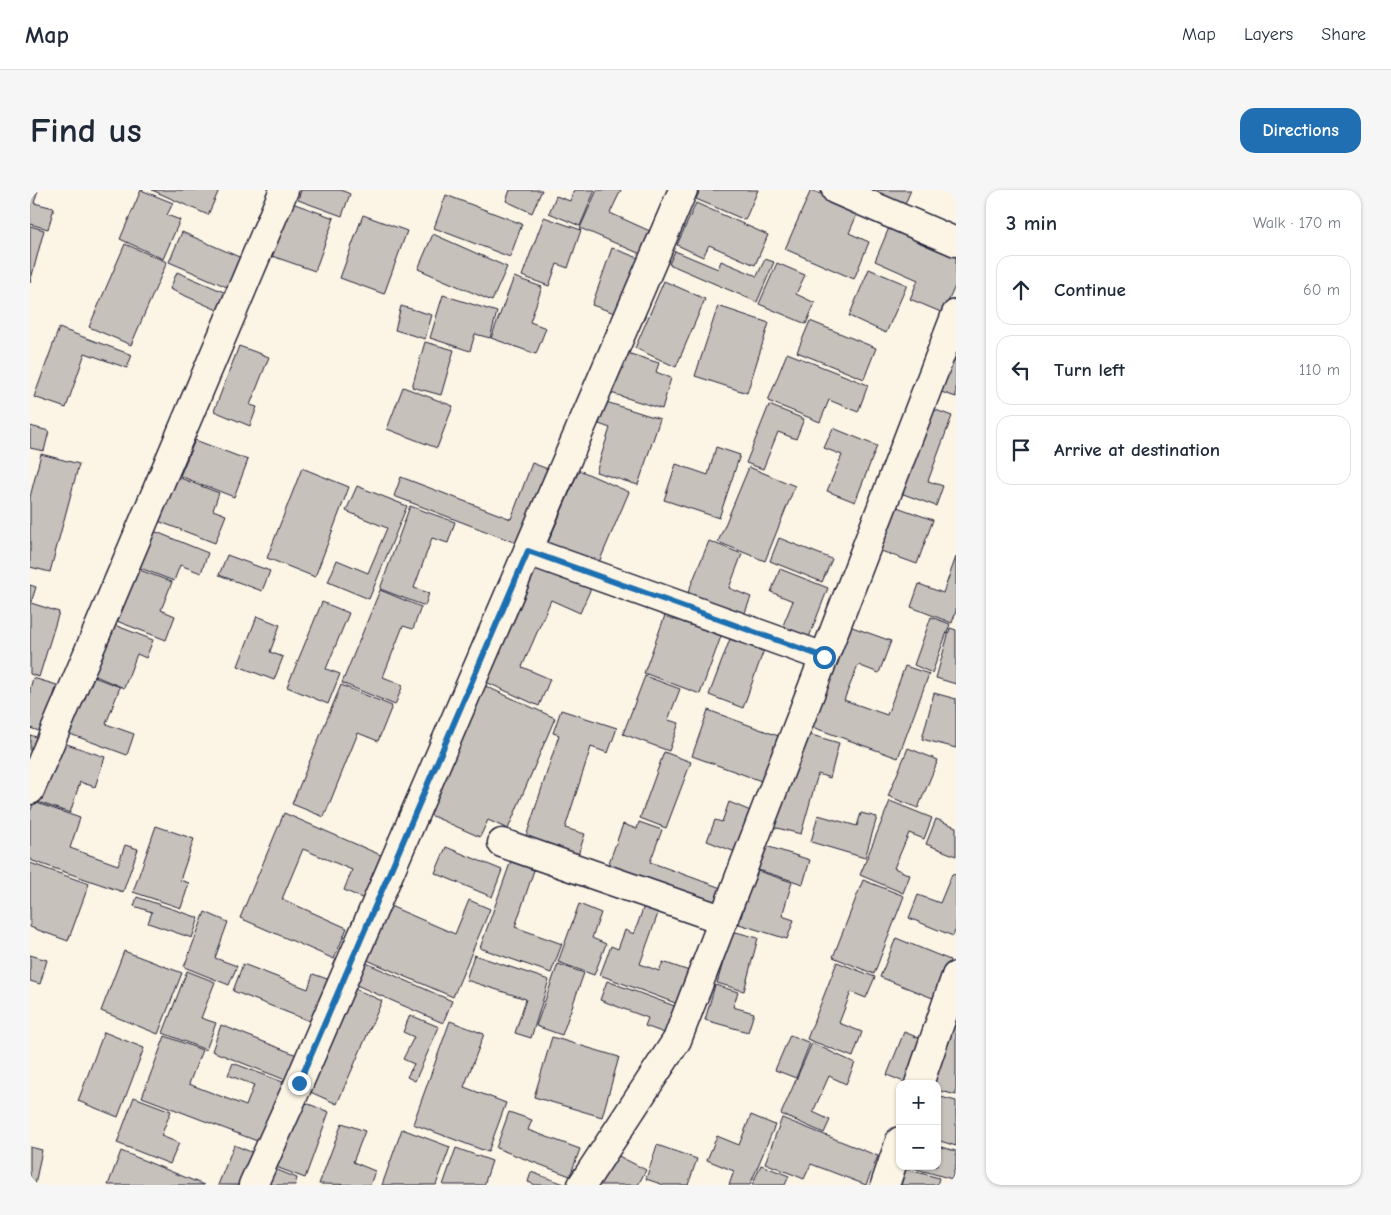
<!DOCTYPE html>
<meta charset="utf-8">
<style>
body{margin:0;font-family:"Comic Neue",sans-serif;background:#f6f6f7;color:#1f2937}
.controls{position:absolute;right:15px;bottom:15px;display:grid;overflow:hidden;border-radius:10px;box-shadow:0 1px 4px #0004}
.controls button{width:45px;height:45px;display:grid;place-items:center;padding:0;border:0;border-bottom:1px solid #e0e1e3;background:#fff;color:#1f2937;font:25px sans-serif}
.stop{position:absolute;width:15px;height:15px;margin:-11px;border:4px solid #1f6fb2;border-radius:50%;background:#fff}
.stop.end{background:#1f6fb2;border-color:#fff;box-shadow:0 1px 5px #0008}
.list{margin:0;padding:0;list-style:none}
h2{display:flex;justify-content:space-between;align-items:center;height:65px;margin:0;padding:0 20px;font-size:21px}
h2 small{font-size:16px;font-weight:400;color:#747a83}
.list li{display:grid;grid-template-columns:32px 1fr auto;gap:15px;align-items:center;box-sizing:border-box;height:70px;margin:0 10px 10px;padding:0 10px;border:1px solid #e0e1e3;border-radius:15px}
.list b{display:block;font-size:19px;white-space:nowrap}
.list em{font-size:16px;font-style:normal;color:#747a83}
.icon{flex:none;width:28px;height:28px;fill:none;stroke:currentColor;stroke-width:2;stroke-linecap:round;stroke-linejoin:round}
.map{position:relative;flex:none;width:926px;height:995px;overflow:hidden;border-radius:15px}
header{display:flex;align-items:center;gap:30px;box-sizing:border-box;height:70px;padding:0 25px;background:#fff;border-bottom:1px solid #e0e1e3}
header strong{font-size:24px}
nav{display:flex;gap:28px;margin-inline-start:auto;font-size:18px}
.intro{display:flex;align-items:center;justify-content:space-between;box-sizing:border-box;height:120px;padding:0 30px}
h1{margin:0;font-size:35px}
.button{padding:12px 22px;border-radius:15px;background:#1f6fb2;color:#fff;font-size:18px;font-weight:700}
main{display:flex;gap:30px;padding:0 30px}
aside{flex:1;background:#fff;border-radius:15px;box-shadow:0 1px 4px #0004}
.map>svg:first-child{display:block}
.building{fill:#c6c1bb;stroke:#22223b}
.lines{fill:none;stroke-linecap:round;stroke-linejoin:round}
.minor-casing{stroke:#22223b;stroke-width:31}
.minor{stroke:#fcf5e5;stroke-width:28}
.route{stroke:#1f6fb2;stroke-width:6}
</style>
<header>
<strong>Map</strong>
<nav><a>Map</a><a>Layers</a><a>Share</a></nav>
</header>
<div class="intro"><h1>Find us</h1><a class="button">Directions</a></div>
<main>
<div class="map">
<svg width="926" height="995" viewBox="0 0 926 995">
<rect width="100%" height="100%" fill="#fcf5e5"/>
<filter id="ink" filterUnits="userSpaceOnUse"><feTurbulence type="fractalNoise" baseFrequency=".02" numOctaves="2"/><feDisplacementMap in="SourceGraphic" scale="10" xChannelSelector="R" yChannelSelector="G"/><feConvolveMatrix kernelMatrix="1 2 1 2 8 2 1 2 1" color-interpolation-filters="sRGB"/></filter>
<g filter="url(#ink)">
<g class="building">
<polygon points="0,0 8,0 4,13 24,18 18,39 0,34"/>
<polygon points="111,0 143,13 137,25 150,30 133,69 90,49"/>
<polygon points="122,0 189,0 178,25"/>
<polygon points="271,0 311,0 320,4 312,26 268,10"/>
<polygon points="480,0 512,0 502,23 476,11"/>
<polygon points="544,0 565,0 550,36 519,23 526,6 540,11"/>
<polygon points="567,0 591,0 580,23 622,42 613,65 550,38"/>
<polygon points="670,0 728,0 715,30 666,9"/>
<polygon points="781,0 829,20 819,43 839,52 824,89 755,59"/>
<polygon points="836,0 881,0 872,21"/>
<polygon points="416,5 492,34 480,67 404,38"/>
<polygon points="262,13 304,28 285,81 242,66"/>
<polygon points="666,13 738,45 725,75 679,55 673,67 647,55"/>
<polygon points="333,25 377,41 354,104 310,88"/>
<polygon points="514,27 551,40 538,78 527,74 519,96 492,86"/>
<polygon points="861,33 926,62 926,94 913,123 880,109 888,90 845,71"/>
<polygon points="0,36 14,40 0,93"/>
<polygon points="152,42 216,70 204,100 139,72"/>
<polygon points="403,44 477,77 462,111 388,79"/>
<polygon points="95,54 137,72 101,155 59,137"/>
<polygon points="582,58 614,70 593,126 562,115"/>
<polygon points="645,61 688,79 691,71 727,86 735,69 744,72 727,112 639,74"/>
<polygon points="747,73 775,85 766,104 785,113 776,134 729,114"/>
<polygon points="839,79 877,95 856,143 819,126"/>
<polygon points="147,82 201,105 194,123 140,99"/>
<polygon points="484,87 512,97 500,132 516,138 506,164 461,148"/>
<polygon points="634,91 675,109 646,177 605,158"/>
<polygon points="413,105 467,122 460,148 445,144 440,161 400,148"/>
<polygon points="371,116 402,125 395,149 365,140"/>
<polygon points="688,116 739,133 717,203 665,186"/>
<polygon points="780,131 846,158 834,189 767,162"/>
<polygon points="29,138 102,165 97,178 55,163 36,218 4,207"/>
<polygon points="926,141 926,207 905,200"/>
<polygon points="395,152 424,160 411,205 382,197"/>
<polygon points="209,156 239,167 220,215 227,217 220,236 184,221"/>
<polygon points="594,162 629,173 626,182 641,188 632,219 581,203"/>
<polygon points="757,163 838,195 828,222 799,210 790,232 738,211"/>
<polygon points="373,197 423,216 407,258 357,239"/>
<polygon points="576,212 630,229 608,295 566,282 580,238 569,234"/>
<polygon points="739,215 774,229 766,249 748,242 733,279 716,273"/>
<polygon points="895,216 922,226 898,291 913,296 906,316 865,301"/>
<polygon points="0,236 19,241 14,261 0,258"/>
<polygon points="803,238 847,256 825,312 797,301 812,265 794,258"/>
<polygon points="165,250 218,270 204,307 150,286"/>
<polygon points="686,257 710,265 689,328 634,310 646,274 678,285"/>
<polygon points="11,264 49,274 20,382 0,377 0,307"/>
<polygon points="502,273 523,281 494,356 364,306 371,287 481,329"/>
<polygon points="719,277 765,296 735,371 688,352"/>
<polygon points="272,278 319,297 285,387 237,368"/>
<polygon points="549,280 599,302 567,377 517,355"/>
<polygon points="145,286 189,303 183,320 196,325 185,353 128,331"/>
<polygon points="327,296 377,316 339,409 298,392 307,370 338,383 357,338 316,321"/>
<polygon points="856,313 903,330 887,374 840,357"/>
<polygon points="380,316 425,332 418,353 402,348 384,398 399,403 395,416 350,399"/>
<polygon points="124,341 178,363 171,383 150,375 144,391 110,378"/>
<polygon points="749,348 802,369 792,392 740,371"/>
<polygon points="679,351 712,364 699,398 721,407 711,433 655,410"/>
<polygon points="197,365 240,381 232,401 189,385"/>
<polygon points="926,367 926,421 922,433 881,417 889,394 913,403"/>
<polygon points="508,374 561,398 550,423 521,410 492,477 520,489 509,516 456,492"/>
<polygon points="104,378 142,392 131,420 145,426 136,450 84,430"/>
<polygon points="750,379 798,398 776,455 749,445 763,411 741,402"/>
<polygon points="0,395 6,397 1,413 29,422 9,487 0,484"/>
<polygon points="350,400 391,417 383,439 373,436 353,487 373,495 365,515 312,493"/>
<polygon points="292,412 319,423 296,479 310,484 298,514 257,497"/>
<polygon points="637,420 693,441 670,504 614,483"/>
<polygon points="227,426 250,435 240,462 253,467 244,490 208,476"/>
<polygon points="901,427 920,434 902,483 884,475"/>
<polygon points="811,433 861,451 849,483 828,475 814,510 857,525 875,476 899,484 868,568 774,534"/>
<polygon points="82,434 123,450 116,468 107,464 94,498 63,485"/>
<polygon points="920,438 926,440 926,494 906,488"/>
<polygon points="703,441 736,454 713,518 679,505"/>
<polygon points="61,486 90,497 76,534 104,544 97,565 40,544"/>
<polygon points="615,486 650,499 638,530 649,533 639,561 593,544"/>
<polygon points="3,488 27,495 12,542 0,538 0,499"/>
<polygon points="311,495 362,516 348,551 328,543 294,627 262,614"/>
<polygon points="453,495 525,528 478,639 458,630 450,647 398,624"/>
<polygon points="904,503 926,509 926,558 892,549"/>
<polygon points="531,520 587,538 578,563 561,557 535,638 555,644 545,674 493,656 529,545 523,543"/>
<polygon points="678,520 751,547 734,592 662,566"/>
<polygon points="771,542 809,553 800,588 788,584 771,644 743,637"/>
<polygon points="0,545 6,547 0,567"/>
<polygon points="25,550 75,567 65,597 50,592 40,623 5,611"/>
<polygon points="878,558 908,570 888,618 858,606"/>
<polygon points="634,562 661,572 636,638 610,628"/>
<polygon points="860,611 902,628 894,649 879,643 864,678 880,685 873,703 830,685"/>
<polygon points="4,612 50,628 40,658 88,675 95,655 108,659 93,702 0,670 0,622"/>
<polygon points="699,612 723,622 708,663 677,651 685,630 692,632"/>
<polygon points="254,623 353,666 334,709 314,700 322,680 273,659 252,709 317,738 304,769 210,728"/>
<polygon points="831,623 847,627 835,668 781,652 788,625 827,636"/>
<polygon points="906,629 926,637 926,666 896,654"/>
<polygon points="609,632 632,640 620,672 691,698 683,721 576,681 593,634 607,639"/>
<polygon points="126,636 164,649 150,690 159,693 151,718 103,702"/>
<polygon points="733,655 780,670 773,694 725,679"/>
<polygon points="416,657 472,680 462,707 405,683"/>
<polygon points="483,665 506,674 485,737 532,754 521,783 450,758"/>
<polygon points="0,673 59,694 38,751 0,737"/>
<polygon points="725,680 762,692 752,726 764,730 757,749 709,734"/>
<polygon points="922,684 926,685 926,739 923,746 879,728 888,705 910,713"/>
<polygon points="833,690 874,706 844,784 803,767"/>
<polygon points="107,707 169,728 162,748 118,733 122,722 104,716"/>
<polygon points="439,710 460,719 423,807 337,770 360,716 425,744"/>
<polygon points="616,710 631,715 610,774 629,781 633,772 668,784 656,817 570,785 581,756 588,759 595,740 604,744"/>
<polygon points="549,714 571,723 562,748 576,754 564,785 528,772"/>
<polygon points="175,722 198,732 185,768 207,776 199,795 154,777"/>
<polygon points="702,741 728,748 714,801 687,793"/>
<polygon points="866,748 920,770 905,809 850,787"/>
<polygon points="94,761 152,783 128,844 71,821"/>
<polygon points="0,765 17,770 10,794 0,791"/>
<polygon points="444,765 519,790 501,848 485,843 496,809 436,790"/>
<polygon points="334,772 422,811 413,833 324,794"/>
<polygon points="807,772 845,787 836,808 821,802 809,833 832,842 823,867 777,849"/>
<polygon points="213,774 278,799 283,784 303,791 287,834 203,801"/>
<polygon points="528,774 554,783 532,845 506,836"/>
<polygon points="157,781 185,792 171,828 186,833 176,860 133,843"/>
<polygon points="577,791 650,818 640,845 615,836 618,828 570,810"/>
<polygon points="685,795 708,802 703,817 724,823 718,842 675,830"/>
<polygon points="321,797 352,811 307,914 276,900"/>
<polygon points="926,818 926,905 907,900 907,894 904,894"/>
<polygon points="380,825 409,837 385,891 377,887 384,874 373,869 384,847 373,842"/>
<polygon points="420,831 454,844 434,897 476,913 458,962 383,934"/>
<polygon points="191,835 267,865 258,891 182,861"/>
<polygon points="74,842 114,858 88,927 48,911"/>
<polygon points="874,842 899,852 879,894 857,885"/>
<polygon points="760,845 780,853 766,888 745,880"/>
<polygon points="135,846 172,860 159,894 216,916 224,895 198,885 203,873 258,894 235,954 112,907"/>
<polygon points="522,847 589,867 572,927 504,907"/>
<polygon points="782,853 825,873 816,894 799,886 783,922 800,930 794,943 751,924"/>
<polygon points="907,906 926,911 926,956 907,950"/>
<polygon points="104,907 141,921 131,946 149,953 140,974 87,953"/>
<polygon points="271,911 299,922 275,988 246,977"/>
<polygon points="479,922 502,930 498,940 550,959 540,986 466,958"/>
<polygon points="721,925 745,935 720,995 699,995 704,981 677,970 687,946 709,955"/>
<polygon points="752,928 848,966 836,995 781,974 774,989 735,973"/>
<polygon points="312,933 335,941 323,972 345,981 340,995 289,994"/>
<polygon points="372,939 420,957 406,995 352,995"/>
<polygon points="204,955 226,964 215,995 188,995"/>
<polygon points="627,955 667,969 658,995 634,995 616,989"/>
<polygon points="907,956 926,961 926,973 922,989 876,976 907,976"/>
<polygon points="0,957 12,960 5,995 0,995"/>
<polygon points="426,958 462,971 454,995 413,995"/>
<polygon points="91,961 174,995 78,995"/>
<polygon points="579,961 616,980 608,995 562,995"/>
<polygon points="731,975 759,986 755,995 722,995"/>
<polygon points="240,977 267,988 265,995 233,995"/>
<polygon points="876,979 909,988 907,995 871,995"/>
<polygon points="501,982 537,995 506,995 498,992"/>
</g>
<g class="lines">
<defs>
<g id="minor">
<polyline points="806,0 926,52"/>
<polyline points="498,361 794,467"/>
<polyline points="0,600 254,0"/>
<polyline points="472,653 694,730"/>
<polyline points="889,894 926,786"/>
<polyline points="223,995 269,893 653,0"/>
<polyline points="552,995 647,850 926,124"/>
<polyline points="855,995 870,951"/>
</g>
</defs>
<use href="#minor" class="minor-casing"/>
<use href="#minor" class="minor"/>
</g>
</g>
<g class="lines" filter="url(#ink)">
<polyline class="route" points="269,893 498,361 794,467"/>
</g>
</svg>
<div class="controls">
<button>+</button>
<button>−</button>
</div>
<div class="stop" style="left:794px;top:467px"></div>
<div class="stop end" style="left:269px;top:893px"></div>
</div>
<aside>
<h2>3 min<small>Walk · 170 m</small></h2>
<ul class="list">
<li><svg class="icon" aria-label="ahead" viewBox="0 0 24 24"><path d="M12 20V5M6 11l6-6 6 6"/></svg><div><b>Continue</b></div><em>60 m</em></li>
<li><svg class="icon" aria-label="left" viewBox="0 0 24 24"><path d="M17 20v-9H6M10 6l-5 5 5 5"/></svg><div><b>Turn left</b></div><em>110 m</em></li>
<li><svg class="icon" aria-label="arrive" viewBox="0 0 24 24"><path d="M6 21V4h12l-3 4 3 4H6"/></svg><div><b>Arrive at destination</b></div></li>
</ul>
</aside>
</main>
